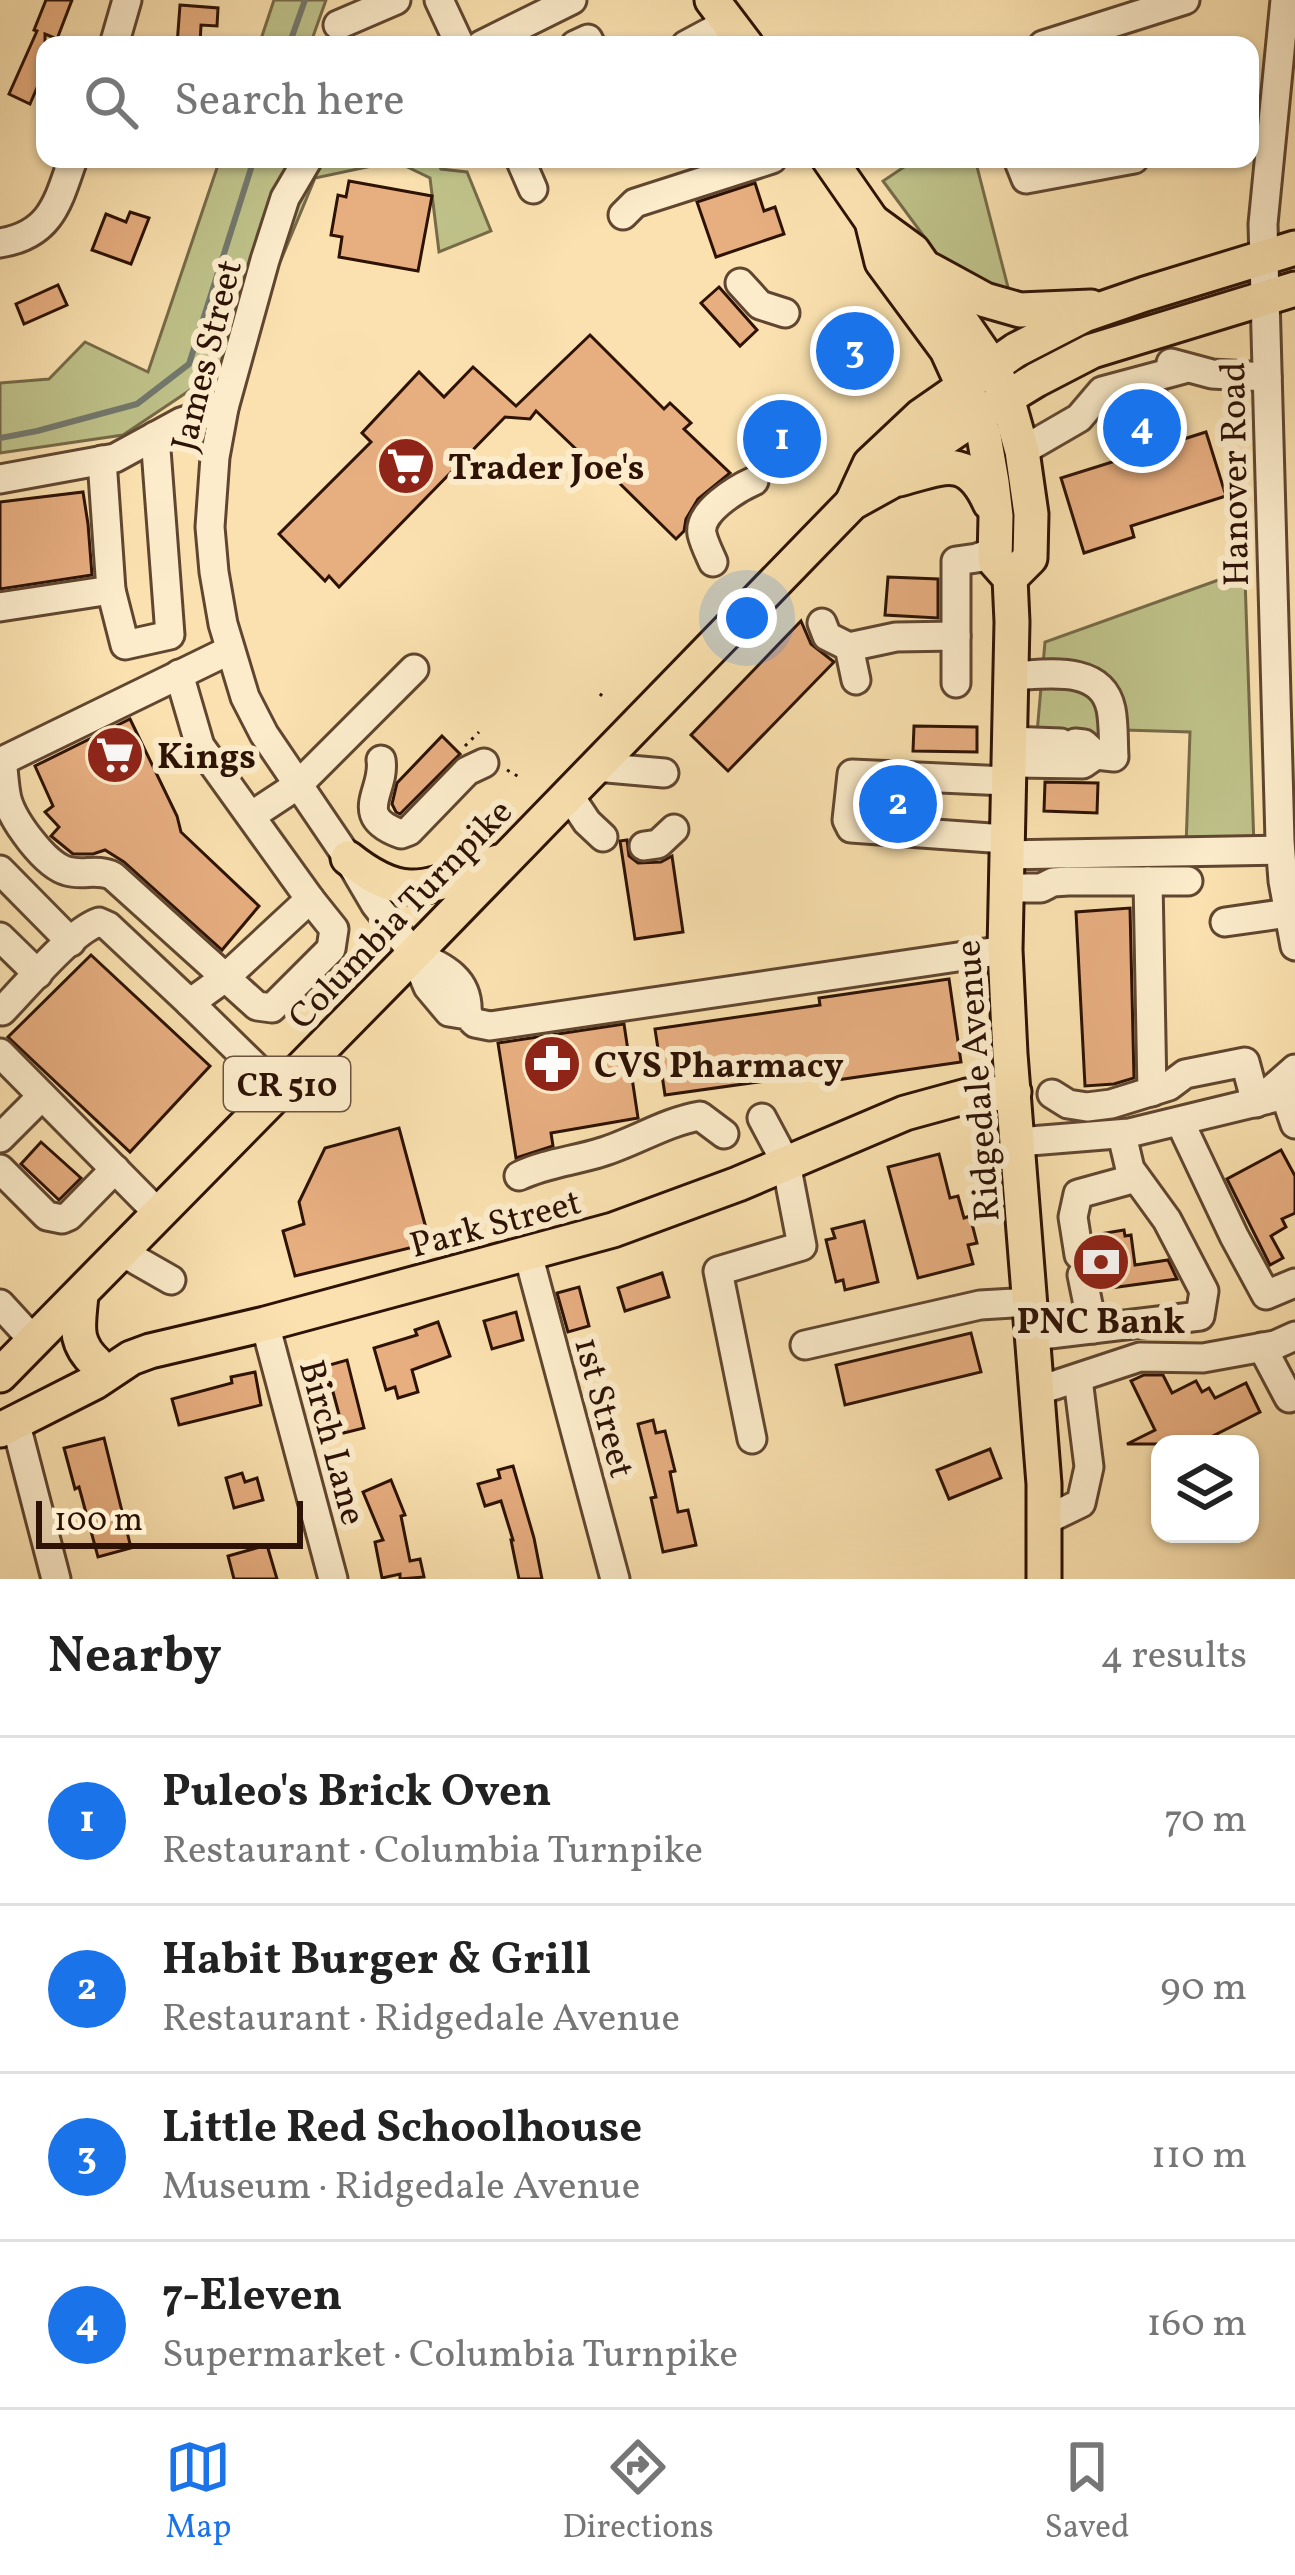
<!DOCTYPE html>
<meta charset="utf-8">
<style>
body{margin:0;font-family:Vollkorn,serif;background:#f2f2f2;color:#222}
.controls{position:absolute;right:36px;bottom:36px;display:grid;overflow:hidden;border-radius:24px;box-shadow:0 3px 9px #0004}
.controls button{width:108px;height:108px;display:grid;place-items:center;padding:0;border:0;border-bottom:3px solid #e0e0e0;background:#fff;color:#222;font:60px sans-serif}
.scale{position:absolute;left:36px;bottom:30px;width:267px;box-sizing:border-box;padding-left:12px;border:6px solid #2d1205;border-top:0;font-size:33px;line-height:42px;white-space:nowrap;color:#2d1205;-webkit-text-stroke:9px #fceccb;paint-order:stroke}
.you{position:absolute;left:747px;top:618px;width:42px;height:42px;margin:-30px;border:9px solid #fff;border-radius:50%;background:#1a73e8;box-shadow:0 0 0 18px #1a73e833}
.badge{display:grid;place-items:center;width:78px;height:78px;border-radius:50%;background:#1a73e8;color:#fff;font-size:39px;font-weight:700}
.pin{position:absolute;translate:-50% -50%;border:6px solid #fff;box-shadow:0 3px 12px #0006}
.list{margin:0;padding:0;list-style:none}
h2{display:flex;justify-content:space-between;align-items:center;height:156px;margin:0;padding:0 48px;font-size:51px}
h2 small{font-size:39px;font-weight:400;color:#767676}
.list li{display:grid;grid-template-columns:78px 1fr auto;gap:36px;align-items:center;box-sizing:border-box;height:168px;padding:0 48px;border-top:3px solid #e0e0e0}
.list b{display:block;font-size:45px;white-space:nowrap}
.list p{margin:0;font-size:39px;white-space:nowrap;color:#767676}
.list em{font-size:39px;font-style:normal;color:#767676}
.icon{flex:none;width:66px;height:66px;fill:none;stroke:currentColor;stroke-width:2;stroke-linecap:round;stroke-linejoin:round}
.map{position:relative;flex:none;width:1295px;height:1579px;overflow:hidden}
.search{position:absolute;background:#fff;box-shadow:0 3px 9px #0004;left:36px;right:36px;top:36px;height:132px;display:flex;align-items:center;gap:30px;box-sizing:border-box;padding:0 42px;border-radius:24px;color:#767676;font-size:45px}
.sheet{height:828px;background:#fff}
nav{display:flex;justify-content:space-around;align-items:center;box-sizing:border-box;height:168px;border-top:3px solid #e0e0e0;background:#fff;font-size:33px;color:#767676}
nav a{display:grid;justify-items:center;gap:6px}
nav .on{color:#1a73e8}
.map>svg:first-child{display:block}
.green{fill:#bfc28a;stroke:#766a48;stroke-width:3}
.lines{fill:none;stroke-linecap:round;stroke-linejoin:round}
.stream{stroke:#73786d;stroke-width:6}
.building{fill:#e7ae80;stroke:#2d1205;stroke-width:3}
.minor-casing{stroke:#604630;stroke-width:33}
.major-casing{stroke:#2d1205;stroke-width:39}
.path{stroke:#2d1205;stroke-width:3;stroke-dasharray:3 6;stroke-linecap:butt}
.minor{stroke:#fceccb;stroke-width:27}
.major{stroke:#fae1af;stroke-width:33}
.labels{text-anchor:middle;stroke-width:12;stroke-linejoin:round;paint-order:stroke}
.shield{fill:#fceccb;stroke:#6b5340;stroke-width:3}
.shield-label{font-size:33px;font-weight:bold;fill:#2d1205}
.street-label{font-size:36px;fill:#2d1205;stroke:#fceccb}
.poi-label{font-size:36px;font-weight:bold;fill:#2d1205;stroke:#fceccb;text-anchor:start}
</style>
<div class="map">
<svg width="1295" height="1579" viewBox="0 0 1295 1579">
<rect width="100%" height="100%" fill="#fae1af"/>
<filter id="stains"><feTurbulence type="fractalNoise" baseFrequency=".00167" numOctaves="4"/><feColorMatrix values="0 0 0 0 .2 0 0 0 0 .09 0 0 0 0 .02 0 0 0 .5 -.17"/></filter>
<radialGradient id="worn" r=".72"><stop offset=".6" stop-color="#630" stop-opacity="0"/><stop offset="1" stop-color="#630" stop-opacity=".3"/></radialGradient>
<g class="green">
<polygon points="274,0 326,0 310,45 259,45"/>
<polygon points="220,159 436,159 441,169 467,172 491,231 439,252 430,178 395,161 315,178 241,356 123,435 0,453 0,383 49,379 85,342 148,372"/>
<polygon points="916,159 975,159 1011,299 940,258 883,181"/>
<polygon points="1238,573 1245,578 1254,847 1186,847 1190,732 1124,730 1113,741 1037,733 1045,642"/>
</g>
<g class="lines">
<g class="stream">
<polyline points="289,45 305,0"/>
<polyline points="0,438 37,431 137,404 189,364 254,159"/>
</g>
</g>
<g class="building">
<polygon points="46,0 72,0 57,39 45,34 45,69 30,104 9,94 37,31 34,30"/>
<polygon points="180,5 218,8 217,26 201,25 200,45 177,45"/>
<polygon points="349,181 432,196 418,271 339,257 342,237 331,235 338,195 346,197"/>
<polygon points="755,183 764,211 775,207 784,234 716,257 697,202"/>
<polygon points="130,212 149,218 131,264 92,250 106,214 126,222"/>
<polygon points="58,285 67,305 24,324 16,304"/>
<polygon points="719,287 757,330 740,346 701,303"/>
<polygon points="831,329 883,343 878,370 827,359"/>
<polygon points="590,335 664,409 670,403 691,423 684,429 730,473 698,499 686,519 684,531 676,539 602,466 598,470 536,411 530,419 505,417 339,587 329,576 325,581 279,534 371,442 362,433 419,372 444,397 473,367 516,406"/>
<polygon points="1167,392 1168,396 1159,398 1171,443 1206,432 1226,496 1131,526 1134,537 1084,553 1061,478 1125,458 1115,420 1134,414 1131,402"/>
<polygon points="770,407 813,452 793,471 751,426"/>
<polygon points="83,492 88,524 92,575 0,589 0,502"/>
<polygon points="888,577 938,579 938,618 885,615"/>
<polygon points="801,621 811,644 834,662 728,771 691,735"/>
<polygon points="130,719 177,816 181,832 259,906 222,950 124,862 105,850 93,854 73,854 51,836 59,827 45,812 53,806 35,766"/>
<polygon points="914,726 977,727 977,752 913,751"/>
<polygon points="442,736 460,754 400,814 396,812 392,804 397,783"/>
<polygon points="1045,782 1098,783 1097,813 1044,811"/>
<polygon points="877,793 919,795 918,815 877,812"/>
<polygon points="627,840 629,856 638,863 661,862 672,856 683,932 635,939 620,841"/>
<polygon points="1130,908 1134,1078 1114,1084 1085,1086 1076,912"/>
<polygon points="91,955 210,1066 130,1152 8,1037"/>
<polygon points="949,979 961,1062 830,1081 829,1072 665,1095 655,1029 820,1005 819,998"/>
<polygon points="624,1024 638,1118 551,1133 553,1146 516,1158 498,1043"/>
<polygon points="399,1128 430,1243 295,1276 283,1231 304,1224 299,1202 325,1148"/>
<polygon points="41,1142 81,1178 59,1200 21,1164"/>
<polygon points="1281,1150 1295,1176 1295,1213 1282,1219 1286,1227 1271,1236 1283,1258 1270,1265 1227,1179"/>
<polygon points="939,1154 950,1198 958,1196 964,1218 970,1216 977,1243 968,1245 973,1264 918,1278 888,1167"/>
<polygon points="864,1221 878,1282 845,1290 843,1280 836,1282 826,1240 835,1238 832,1229"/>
<polygon points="1124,1230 1125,1236 1131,1235 1135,1265 1168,1260 1177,1279 1103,1289 1101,1273 1095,1263 1095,1241 1101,1240 1100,1234"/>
<polygon points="662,1273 669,1297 625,1311 618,1288"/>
<polygon points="579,1287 589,1326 568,1332 557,1293"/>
<polygon points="516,1312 523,1340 492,1349 484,1321"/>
<polygon points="438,1322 450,1356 412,1370 418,1392 398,1398 395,1387 386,1390 374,1348 417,1335 415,1330"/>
<polygon points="971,1333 981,1372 845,1405 836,1365"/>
<polygon points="347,1360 364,1428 344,1433 326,1366"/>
<polygon points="255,1372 261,1405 179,1425 172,1399 232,1383 231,1377"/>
<polygon points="1144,1375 1163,1375 1172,1393 1196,1381 1202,1392 1209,1388 1215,1398 1246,1383 1260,1412 1197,1444 1127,1444 1155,1430 1131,1381"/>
<polygon points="653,1420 656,1433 665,1431 675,1471 670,1472 678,1512 688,1510 696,1545 663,1552 651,1498 656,1497 638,1424"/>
<polygon points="104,1438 131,1548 98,1557 79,1487 75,1489 64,1448"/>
<polygon points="990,1449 1001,1478 949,1499 937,1470"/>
<polygon points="513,1466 534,1538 542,1579 519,1579 511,1540 513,1540 501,1501 485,1506 478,1484 500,1478 498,1470"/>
<polygon points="242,1473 245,1482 257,1478 263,1500 234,1508 226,1478"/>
<polygon points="391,1480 405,1515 401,1516 410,1561 420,1559 424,1577 400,1579 400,1574 382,1578 375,1542 383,1540 363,1492"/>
<polygon points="267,1545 277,1579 234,1579 228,1556"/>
</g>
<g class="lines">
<defs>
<g id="minor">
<polyline points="439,0 460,45"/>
<polyline points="1285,0 1263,224 1280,841 1283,881 1295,946"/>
<polyline points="338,25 396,0"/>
<polyline points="114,45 127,0"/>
<polyline points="481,45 572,0"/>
<polyline points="575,45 588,39 591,45"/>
<polyline points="686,45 729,22"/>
<polyline points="1043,45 1185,0"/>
<polyline points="308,159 285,198 265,260 224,408 215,457 210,527 214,572 223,624 245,697 264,734 348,858 375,904 414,954 428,987 449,1012 467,1015 475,1023 490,1026 1005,950"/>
<polyline points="520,159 533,189"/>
<polyline points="1018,159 1026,179 1134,159"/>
<polyline points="623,215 635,203 772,159"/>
<path d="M0,243C51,235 58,202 73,159"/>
<polyline points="740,283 760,305 785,313"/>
<polyline points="1171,363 1212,374 1267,377"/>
<polyline points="1022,451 1079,418 1102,391 1184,369"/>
<polyline points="102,460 111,590 125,645 170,635 155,436"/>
<polyline points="0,479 115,458 181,422 224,408"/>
<path d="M713,562C709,553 704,543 702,534C698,512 736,489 754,481"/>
<polyline points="0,607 111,590"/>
<polyline points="822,623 827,636 849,647 856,680"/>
<polyline points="849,647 896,637 956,636"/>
<polyline points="179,674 200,746 310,899 226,977 190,1003 280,1091"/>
<path d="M1010,676C1044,675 1101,663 1111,709C1114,724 1113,742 1114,757L1096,755L1084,744L1075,743"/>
<polyline points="956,683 956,561 977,558 996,551"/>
<polyline points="1008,741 1061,743"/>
<path d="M381,760C386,791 350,816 401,834L409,831L467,771L484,763"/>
<path d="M2,761C4,773 4,786 7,799C13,821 45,865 67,871C83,876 97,868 113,876L257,1006L272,1008L331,949L334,929L310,899"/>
<polyline points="0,762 230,650"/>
<polyline points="1007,763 1083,764 1096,755"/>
<polyline points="596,767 664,773"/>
<polyline points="569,795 587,822 603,837"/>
<polyline points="251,816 298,785 414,669"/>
<polyline points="1005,839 851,828 847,820 852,774 1007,781"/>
<polyline points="644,846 658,844 674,829"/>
<polyline points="1005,855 1280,850"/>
<polyline points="0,870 71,942"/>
<polyline points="1148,881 1152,1092"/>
<polyline points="1005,888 1041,888 1053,882 1068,881 1188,881"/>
<polyline points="1225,922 1288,913"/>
<polyline points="0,937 38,974"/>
<path d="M414,954C443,967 470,978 467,1015"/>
<path d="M2,1011C25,988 70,932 99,922L108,926L190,1003"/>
<polyline points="0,1053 159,1214"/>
<polyline points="1052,1094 1068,1104 1087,1107 1111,1104 1169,1086 1185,1074 1245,1062 1256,1103 1295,1069"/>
<polyline points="1285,1095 1295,1124"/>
<polyline points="1180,1122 1234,1236 1266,1295 1295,1283"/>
<polyline points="0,1138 42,1096"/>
<polyline points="1018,1142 1129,1133 1273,1098"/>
<polyline points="0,1169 47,1216 62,1219 69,1216 115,1169"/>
<path d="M519,1176C546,1163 574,1161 602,1152C635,1142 665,1122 700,1116L724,1134"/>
<polyline points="122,1252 171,1280"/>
<polyline points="528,1254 615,1579"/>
<polyline points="1079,1255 1073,1217 1078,1194 1136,1178"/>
<polyline points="1082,1275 1093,1329"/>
<polyline points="0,1304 34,1341"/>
<polyline points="265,1324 333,1579"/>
<polyline points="1033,1336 1200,1316 1204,1291 1167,1220 1130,1169 1122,1135"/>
<polyline points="805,1345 980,1305 1030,1302"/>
<polyline points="1262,1347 1289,1398 1295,1396"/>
<polyline points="1037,1391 1140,1357 1203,1358 1275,1345 1295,1336"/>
<polyline points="15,1421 56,1579"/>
<polyline points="752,1439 718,1271 802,1246 786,1163 762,1118"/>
<polyline points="1044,1521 1081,1503 1089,1467 1078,1379"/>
</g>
<g id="major">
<polyline points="712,0 746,45"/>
<polyline points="829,159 872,221 882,262 947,350 977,416 984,436 992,482 996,516 995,561 1010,578 1012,622 1005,950 1010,1054 1044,1484 1044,1579"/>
<polyline points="872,221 913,251 992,366 1007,398 1022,451 1031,514 1030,558 1010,578"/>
<polyline points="930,270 985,300 1020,310 1091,307"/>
<path d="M899,479C944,467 967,453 990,503"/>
<polyline points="852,503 870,464 921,416 1016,350 1084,315 1145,294 1295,248"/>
<path d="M348,858C409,907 431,884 498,862"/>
<path d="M81,1294C79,1323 72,1341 96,1363"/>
<polyline points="0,1375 414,954 852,503 890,482 943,439 977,416 1036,380 1092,351 1295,289"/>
<polyline points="0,1430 95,1382 131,1358 150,1351 265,1324 613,1230 738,1184 905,1113 967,1096 1014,1092"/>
</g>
</defs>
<use href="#minor" class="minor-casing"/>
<use href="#major" class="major-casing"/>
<g class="path">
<polyline points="600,696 604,691"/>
<polyline points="465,746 479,732"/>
<polyline points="507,770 521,778"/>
</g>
<use href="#minor" class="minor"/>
<use href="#major" class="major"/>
</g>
<defs>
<symbol id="supermarket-disc" viewBox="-11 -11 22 22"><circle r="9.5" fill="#8f2418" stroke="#fceccb"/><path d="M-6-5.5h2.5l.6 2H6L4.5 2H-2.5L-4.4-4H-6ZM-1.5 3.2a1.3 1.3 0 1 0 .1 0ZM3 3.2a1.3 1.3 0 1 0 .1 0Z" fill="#fff"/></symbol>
<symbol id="pharmacy-disc" viewBox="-11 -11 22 22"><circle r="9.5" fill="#8f2418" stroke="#fceccb"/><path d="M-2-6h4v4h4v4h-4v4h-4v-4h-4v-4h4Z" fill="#fff"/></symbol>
<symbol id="bank-disc" viewBox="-11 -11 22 22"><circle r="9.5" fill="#8f2418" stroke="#fceccb"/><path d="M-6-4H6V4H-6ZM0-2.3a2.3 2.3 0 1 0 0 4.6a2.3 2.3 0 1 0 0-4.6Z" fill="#fff"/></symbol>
</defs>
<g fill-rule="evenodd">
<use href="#supermarket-disc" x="373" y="433" width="66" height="66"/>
<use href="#supermarket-disc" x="82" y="722" width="66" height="66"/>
<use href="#pharmacy-disc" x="519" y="1031" width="66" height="66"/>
<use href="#bank-disc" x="1068" y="1229" width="66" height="66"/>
</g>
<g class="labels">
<rect class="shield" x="224" y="1057" width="126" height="54" rx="9"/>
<g class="shield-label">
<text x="287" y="1096">CR 510</text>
</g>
<g class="street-label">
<text transform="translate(205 355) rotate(-76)" y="13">James Street</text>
<text transform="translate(1233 474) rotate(-91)" y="13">Hanover Road</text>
<text transform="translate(399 913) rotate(-46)" y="13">Columbia Turnpike</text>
<text transform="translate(976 1081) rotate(-94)" y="13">Ridgedale Avenue</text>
<text transform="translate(495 1222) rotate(-15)" y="13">Park Street</text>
<text transform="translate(606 1407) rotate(75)" y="13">1st Street</text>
<text transform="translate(334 1442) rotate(75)" y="13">Birch Lane</text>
</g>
<g class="poi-label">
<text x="448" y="479">Trader Joe's</text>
<text x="157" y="768">Kings</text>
<text x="594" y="1077">CVS Pharmacy</text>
<text x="1101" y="1333" text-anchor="middle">PNC Bank</text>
</g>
</g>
<rect width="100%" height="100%" filter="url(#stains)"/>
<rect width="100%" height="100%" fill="url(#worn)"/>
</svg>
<div class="controls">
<button><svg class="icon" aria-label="layers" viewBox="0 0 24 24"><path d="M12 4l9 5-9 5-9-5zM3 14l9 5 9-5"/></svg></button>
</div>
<div class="scale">100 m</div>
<div class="you"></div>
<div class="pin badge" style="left:782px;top:439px">1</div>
<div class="pin badge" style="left:898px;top:804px">2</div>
<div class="pin badge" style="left:855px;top:351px">3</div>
<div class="pin badge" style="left:1142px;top:428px">4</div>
<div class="search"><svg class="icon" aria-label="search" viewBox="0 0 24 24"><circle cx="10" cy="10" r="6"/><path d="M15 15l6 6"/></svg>Search here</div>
</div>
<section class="sheet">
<h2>Nearby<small>4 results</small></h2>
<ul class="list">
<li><span class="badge">1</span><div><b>Puleo's Brick Oven</b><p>Restaurant · Columbia Turnpike</p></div><em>70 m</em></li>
<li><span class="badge">2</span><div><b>Habit Burger &amp; Grill</b><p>Restaurant · Ridgedale Avenue</p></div><em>90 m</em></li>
<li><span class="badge">3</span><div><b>Little Red Schoolhouse</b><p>Museum · Ridgedale Avenue</p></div><em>110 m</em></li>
<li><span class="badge">4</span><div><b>7-Eleven</b><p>Supermarket · Columbia Turnpike</p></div><em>160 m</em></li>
</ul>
</section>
<nav>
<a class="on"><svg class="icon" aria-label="map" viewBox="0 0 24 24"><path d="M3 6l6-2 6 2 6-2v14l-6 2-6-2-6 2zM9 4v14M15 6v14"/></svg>Map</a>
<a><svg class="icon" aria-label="directions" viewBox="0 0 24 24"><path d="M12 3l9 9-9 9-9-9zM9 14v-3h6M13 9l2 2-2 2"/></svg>Directions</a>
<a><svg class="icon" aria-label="saved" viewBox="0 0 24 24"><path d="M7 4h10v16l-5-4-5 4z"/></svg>Saved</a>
</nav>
